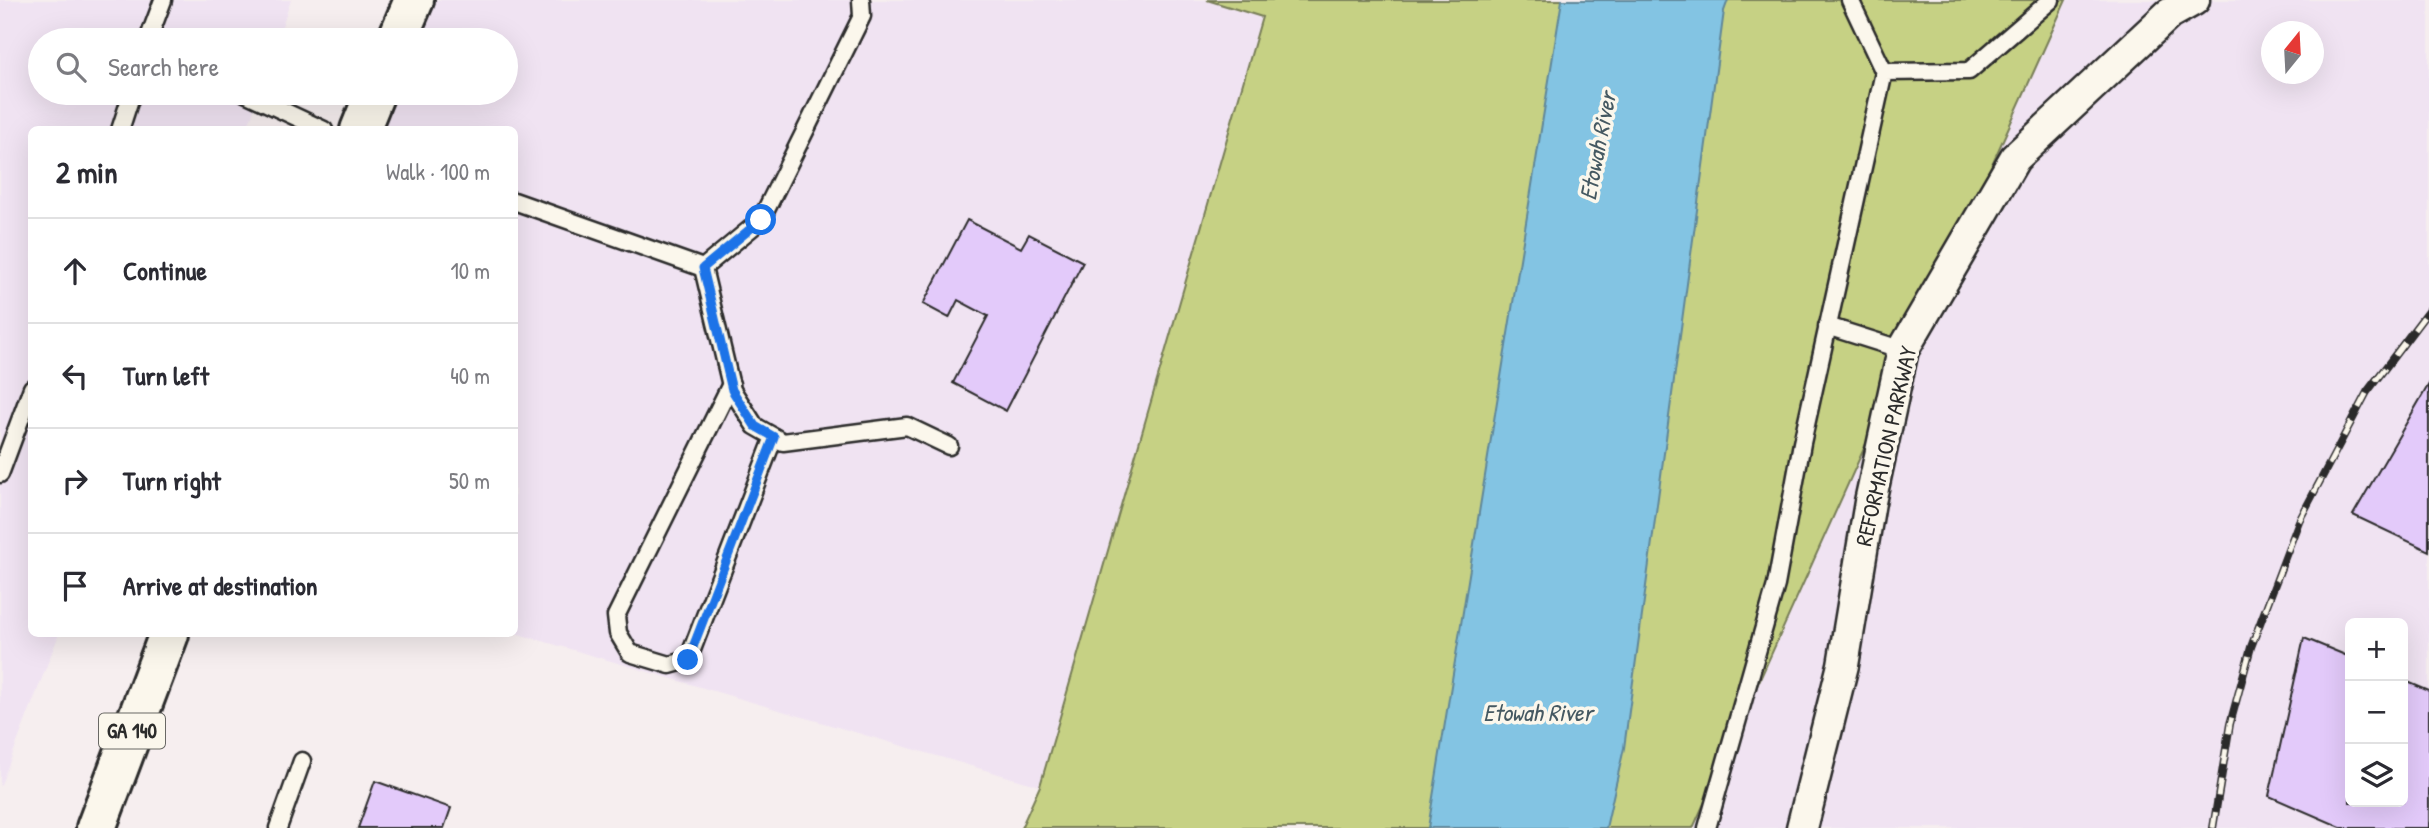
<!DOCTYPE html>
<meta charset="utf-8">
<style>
body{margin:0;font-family:"Patrick Hand",sans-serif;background:#f2f2f3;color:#2b2b33}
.controls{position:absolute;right:21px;bottom:21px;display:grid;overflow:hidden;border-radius:10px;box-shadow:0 7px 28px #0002}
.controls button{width:63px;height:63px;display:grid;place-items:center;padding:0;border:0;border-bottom:2px solid #e1e1e2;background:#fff;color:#2b2b33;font:35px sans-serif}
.compass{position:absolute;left:2261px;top:21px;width:63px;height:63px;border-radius:50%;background:#fff;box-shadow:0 7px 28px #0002;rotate:18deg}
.stop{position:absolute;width:21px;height:21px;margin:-16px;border:5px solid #1a73e8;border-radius:50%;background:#fff}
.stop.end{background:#1a73e8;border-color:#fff;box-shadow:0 2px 7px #0008}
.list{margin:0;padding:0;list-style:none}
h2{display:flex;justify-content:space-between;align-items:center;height:91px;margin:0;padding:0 28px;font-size:30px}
h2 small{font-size:23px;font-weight:400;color:#7c7c81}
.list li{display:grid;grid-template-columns:46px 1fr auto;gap:21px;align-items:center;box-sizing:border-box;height:105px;padding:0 28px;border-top:2px solid #e1e1e2}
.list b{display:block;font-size:26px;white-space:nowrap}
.list em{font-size:23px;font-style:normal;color:#7c7c81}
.icon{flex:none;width:38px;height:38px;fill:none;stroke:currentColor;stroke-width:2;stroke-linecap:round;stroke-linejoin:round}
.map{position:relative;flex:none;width:2429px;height:828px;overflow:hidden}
.search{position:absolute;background:#fff;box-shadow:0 7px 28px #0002;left:28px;top:28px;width:490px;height:77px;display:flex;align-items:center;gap:18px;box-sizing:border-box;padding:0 24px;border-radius:38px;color:#7c7c81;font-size:26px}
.panel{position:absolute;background:#fff;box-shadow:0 7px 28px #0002;left:28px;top:126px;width:490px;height:511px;border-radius:10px}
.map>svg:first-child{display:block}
.built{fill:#f0e3f2;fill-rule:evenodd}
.green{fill:#c6d184;stroke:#787e58;stroke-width:2}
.water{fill:#83c4e3;stroke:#608799;stroke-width:2}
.building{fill:#e3cafa;stroke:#2b2b2b;stroke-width:2}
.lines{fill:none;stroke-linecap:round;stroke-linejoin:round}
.lane-casing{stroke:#2b2b2b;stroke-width:21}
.street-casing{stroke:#2b2b2b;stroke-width:35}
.primary-casing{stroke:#2b2b2b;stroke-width:44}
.lane{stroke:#fbf7ec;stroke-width:16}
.street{stroke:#fbf7ec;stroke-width:30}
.primary{stroke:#fbf7ec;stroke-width:38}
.rail-casing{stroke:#2b2b2b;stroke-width:8}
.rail{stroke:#fbf7ec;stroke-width:5;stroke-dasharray:16;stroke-linecap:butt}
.route{stroke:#1a73e8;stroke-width:9}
.labels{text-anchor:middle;stroke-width:7;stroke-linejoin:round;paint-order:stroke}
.shield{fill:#fbf7ec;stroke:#696865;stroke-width:2}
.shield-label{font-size:21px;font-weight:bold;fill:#2b2b2b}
.street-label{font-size:23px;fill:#2b2b2b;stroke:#fbf7ec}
.water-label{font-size:24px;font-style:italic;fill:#455962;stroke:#fbf7ec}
</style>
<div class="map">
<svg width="2429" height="828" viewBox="0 0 2429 828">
<rect width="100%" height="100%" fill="#f6eeef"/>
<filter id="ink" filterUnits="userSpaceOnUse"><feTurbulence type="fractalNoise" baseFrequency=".0143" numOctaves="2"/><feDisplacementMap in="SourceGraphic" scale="14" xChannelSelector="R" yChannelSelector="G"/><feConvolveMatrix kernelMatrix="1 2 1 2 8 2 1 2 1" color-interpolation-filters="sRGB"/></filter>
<g filter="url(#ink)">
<g class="built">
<polygon points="0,0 291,0 277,40 40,40 40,93 260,93 247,129 32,130 32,634 59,634 0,787"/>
<polygon points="414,0 1207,0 1262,17 1040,786 515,633 514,130 359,130 371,93 506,93 506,40 395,40"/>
<path d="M2066,0H2429V828H1693ZM2272,32H2314V74H2272ZM2350,623H2403V802H2350Z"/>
</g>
<polygon class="green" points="1207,0 2066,0 1693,828 1021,828 1040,786 1262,17"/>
<polygon class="water" points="1562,0 1728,0 1724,11 1624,748 1606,828 1428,828"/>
<g class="building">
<polygon points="967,220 1021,248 1029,234 1083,262 1006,411 953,383 988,316 958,300 949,318 923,304"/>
<polygon points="2429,384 2429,551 2353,515"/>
<polygon points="2304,638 2350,657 2350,802 2403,802 2403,680 2429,691 2429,828 2343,828 2269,796"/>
<polygon points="375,781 451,808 444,828 358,828"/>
</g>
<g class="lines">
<defs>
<g id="lane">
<polyline points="861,0 862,16 761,220 703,268 732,390 755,426 783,442 907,426 949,446"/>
<polyline points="1850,0 1884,72"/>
<polyline points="148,40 163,0"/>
<polyline points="245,93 324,130"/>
<polyline points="120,130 132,93"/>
<polyline points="514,201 703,268"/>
<polyline points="1827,326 1903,350"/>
<polyline points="731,384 616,616 618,633 630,653 670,665 688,660 774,437"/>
<polyline points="0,474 32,388"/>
<polyline points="278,828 302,761"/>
<polyline points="1707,828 1776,585 1802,443 1884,72 1969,71 2051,0"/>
</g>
<polyline id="street" points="1802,828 1843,665 1870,502 1903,350 2015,158 2169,14 2194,0"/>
<g id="primary">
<polyline points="397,40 414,0"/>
<polyline points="360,130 375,93"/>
<polyline points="96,828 169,634"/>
</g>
</defs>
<use href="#lane" class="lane-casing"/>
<use href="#street" class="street-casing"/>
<use href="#primary" class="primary-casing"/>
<use href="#lane" class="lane"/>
<use href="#street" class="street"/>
<use href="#primary" class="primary"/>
<defs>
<polyline id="rail" points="2213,828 2230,724 2251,647 2299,521 2367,392 2429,310"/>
</defs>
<use href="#rail" class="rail-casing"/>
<use href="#rail" class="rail"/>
</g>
</g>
<g class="lines" filter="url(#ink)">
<polyline class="route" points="688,660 774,437 755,426 732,390 703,268 761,220"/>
</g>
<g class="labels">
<rect class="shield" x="99" y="713.5" width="66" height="35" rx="5"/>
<g class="shield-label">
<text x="132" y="738">GA 140</text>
</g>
<g class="street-label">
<text transform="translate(1886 446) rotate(-77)" y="8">REFORMATION PARKWAY</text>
</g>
<g class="water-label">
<text transform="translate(1598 146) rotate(-79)" y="8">Etowah River</text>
<text x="1538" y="721">Etowah River</text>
</g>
</g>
</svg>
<div class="controls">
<button>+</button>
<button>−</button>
<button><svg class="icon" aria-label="layers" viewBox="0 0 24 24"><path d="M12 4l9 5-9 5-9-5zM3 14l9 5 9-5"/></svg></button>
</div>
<svg class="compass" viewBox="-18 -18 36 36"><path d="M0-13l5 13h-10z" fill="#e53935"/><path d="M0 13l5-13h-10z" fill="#7c7c81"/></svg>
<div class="stop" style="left:761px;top:220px"></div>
<div class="stop end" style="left:688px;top:660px"></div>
<div class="search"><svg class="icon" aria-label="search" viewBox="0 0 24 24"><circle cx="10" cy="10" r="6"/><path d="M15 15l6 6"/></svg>Search here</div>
<section class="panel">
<h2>2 min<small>Walk · 100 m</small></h2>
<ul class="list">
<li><svg class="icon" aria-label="ahead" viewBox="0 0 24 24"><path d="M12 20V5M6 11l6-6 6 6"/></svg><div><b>Continue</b></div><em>10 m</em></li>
<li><svg class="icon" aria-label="left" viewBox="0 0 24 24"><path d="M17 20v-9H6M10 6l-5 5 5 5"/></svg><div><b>Turn left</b></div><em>40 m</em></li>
<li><svg class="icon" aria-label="right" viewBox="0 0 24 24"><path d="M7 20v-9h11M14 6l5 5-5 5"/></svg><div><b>Turn right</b></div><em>50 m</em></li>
<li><svg class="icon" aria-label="arrive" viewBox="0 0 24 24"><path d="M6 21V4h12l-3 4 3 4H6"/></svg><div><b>Arrive at destination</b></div></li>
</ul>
</section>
</div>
